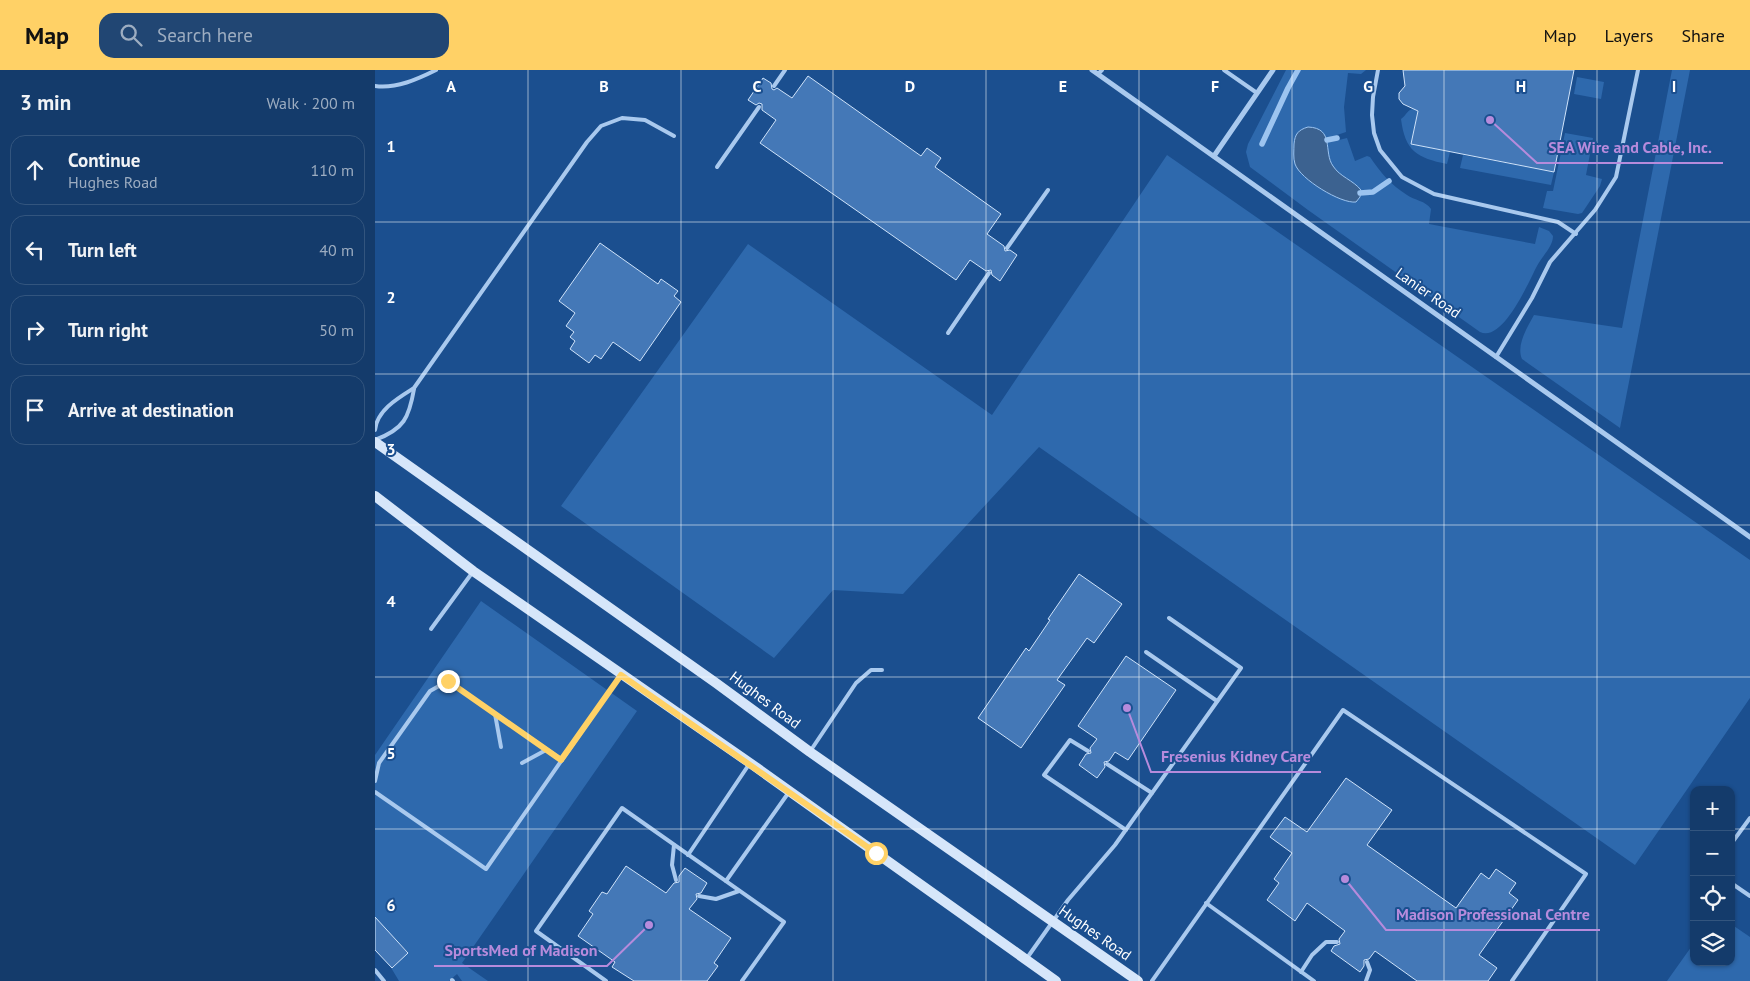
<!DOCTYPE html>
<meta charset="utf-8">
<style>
body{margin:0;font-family:"PT Sans",sans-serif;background:#214673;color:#f1f3f6}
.controls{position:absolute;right:15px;bottom:15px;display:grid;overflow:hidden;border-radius:10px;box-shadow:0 1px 4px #0004}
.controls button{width:45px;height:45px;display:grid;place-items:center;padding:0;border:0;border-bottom:1px solid #33557e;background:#143b6b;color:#f1f3f6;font:25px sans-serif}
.stop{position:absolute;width:15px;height:15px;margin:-11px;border:4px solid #ffd166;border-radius:50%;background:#fff}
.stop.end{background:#ffd166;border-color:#fff;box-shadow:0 1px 5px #0008}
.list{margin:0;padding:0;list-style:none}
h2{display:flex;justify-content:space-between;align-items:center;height:65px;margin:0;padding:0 20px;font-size:21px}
h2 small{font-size:16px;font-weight:400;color:#9dadc1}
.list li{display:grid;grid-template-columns:32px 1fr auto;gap:15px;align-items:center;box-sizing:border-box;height:70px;margin:0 10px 10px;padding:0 10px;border:1px solid #33557e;border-radius:15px}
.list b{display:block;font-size:19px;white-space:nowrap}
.list p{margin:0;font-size:16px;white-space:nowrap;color:#9dadc1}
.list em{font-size:16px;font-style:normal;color:#9dadc1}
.icon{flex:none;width:28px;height:28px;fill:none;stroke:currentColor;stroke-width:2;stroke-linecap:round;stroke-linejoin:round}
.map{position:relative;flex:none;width:1375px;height:911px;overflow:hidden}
header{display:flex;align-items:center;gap:30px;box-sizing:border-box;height:70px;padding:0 25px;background:#ffd166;color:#111}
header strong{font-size:24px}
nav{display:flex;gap:28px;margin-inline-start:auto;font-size:18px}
.search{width:350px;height:45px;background:#214673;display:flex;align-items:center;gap:12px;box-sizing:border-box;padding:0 18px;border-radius:15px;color:#9dadc1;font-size:19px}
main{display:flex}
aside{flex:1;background:#143b6b}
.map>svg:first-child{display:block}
.green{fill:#2e69ad}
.water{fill:#3c6290;stroke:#9cc4f0}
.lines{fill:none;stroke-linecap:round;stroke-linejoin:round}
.stream{stroke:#9cc4f0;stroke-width:5.5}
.building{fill:#4478b7;stroke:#cfe3fa}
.service{stroke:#a9c9ee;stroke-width:4}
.minor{stroke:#a9c9ee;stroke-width:5}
.secondary{stroke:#d6e6fa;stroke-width:10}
.route{stroke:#ffd166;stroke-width:6}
.grid{fill:none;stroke:#fff;stroke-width:1;stroke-opacity:0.55}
.labels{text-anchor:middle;stroke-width:4;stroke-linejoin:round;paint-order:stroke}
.street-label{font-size:15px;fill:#fff;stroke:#1b4f8f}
.grid-label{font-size:16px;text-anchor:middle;font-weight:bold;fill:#fff;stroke:#1b4f8f;stroke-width:4;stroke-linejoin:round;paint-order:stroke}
.leader{fill:none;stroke:#b68bdc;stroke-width:2}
.callout-dot{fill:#b68bdc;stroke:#1b4f8f;stroke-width:2}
.callout-label{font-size:16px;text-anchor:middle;font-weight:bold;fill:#b68bdc;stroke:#1b4f8f;stroke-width:4;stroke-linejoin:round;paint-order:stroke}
</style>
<header>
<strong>Map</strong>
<div class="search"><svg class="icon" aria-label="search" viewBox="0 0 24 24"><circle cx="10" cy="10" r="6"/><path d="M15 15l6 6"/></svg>Search here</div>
<nav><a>Map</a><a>Layers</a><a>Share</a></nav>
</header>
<main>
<aside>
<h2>3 min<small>Walk · 200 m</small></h2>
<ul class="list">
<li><svg class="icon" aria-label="ahead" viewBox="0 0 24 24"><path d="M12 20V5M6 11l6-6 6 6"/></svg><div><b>Continue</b><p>Hughes Road</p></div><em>110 m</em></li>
<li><svg class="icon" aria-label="left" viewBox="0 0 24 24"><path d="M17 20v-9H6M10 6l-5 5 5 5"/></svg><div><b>Turn left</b></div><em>40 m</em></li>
<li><svg class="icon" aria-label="right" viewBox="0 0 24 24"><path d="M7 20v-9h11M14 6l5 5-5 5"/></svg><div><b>Turn right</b></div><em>50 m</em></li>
<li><svg class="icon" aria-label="arrive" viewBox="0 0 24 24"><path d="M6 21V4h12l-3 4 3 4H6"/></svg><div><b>Arrive at destination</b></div></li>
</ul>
</aside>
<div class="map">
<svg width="1375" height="911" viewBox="0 0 1375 911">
<rect width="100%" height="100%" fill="#1b4f8f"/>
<g class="green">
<path d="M911,0H991L986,4L973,3L969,37L971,62L962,65L964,70L972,68L980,91L992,86L995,87C1005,102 1016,115 1032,125C1039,130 1051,131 1056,139L1054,154L1160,174L1164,157L1174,161L1178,166C1178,177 1167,186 1162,196C1154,211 1128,273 1105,262L933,140L875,97L871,82L873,74Z"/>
<path d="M1297,0H1315L1245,358L1147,289C1141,275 1152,258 1159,245L1247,258Z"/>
<polygon points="1202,7 1229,12 1226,29 1199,24"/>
<path d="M1046,26L1036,74L1075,82L1072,94C1042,88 1030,81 1026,49C1032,45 1032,38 1041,39Z"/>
<polygon points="1190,63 1218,68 1211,105 1227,109 1225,116 1207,143 1203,144 1168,138 1172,121 1178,121"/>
<polygon points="792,85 1375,490 1375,628 1260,795 664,377 528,524 458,520 399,588 186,436 373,174 617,345"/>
<polygon points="1088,85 1179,102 1176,115 1085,98"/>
<polygon points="106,531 262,641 87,893 113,911 87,911 82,904 74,911 24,911 15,896 18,898 33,882 3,851 0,853 0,685"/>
<polygon points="1356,854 1375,867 1375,911 1292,911 1319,873 1319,892 1356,892"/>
</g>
<path class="water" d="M933,57C960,58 948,82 958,96C965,107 978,110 986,120L985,127L981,132C966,134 925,109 920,94C918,88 919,80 919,74C920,64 923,60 933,57Z"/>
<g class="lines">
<g class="stream">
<polyline points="952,70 962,68"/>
<polyline points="887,74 913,18 923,0"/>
<polyline points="985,123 998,122 1014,111"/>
</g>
</g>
<g class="building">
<polygon points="1028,0 1199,0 1179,102 1036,74 1043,41 1028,34 1024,29 1024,23 1030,16"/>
<polygon points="433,6 546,86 552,78 566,88 560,97 626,144 612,164 629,176 630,181 635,180 642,185 625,211 617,205 616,200 611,201 595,190 581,210 385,73 401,50 387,40 387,34 384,33 381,35 373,30 388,8 396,13 397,19 399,20 402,18 417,28"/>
<polygon points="225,173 283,214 286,209 303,221 299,226 306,232 265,291 238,272 226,289 220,285 214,293 195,279 200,271 195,267 199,262 191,256 200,243 184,231"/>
<polygon points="704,504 747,534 719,573 712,568 682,610 690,615 646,678 603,648 651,578 654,581 675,550 673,549"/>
<polygon points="751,586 801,620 753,690 740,682 734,691 729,692 730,697 722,708 704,695 711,684 716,683 715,678 722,669 703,656"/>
<polygon points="971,708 1017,740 992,775 1081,838 1106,803 1114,809 1121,799 1141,813 1134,823 1143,830 1104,885 1122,898 1113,911 1042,911 1000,881 994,889 989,890 989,896 985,902 956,881 959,876 965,874 964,869 970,861 932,833 920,851 892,830 904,813 899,809 917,783 895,767 910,747 932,762"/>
<polygon points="251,796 291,823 299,813 304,812 304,806 310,798 332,813 326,823 321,824 322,829 314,839 356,868 339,893 343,896 332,911 259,911 237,897 240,892 203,866 218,844 214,841 227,822 232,824"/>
<polygon points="0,847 33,883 17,898 0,880"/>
</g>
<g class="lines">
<g class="service">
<polyline points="849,0 882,23"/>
<polyline points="1003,0 998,27 997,45 999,63 1005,80 1027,107 1059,124 1183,152 1201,164"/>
<polyline points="723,4 727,0"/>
<path d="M0,16C21,19 43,9 61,0"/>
<polyline points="399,16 410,0"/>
<polyline points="342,97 384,37"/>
<polyline points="632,178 673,120"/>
<polyline points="573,263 614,203"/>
<polyline points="1121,287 1157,228 1175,192 1220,140 1241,107 1263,0"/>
<path d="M0,360C2,340 23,328 39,318L212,72L226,56L247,48L270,50L299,66"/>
<path d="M0,370C29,359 34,348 39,319"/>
<polyline points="56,559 97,503"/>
<polyline points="771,582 842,631"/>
<polyline points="120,644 126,677"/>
<polyline points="436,680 481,613 496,600 507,600"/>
<polyline points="713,681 695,670 669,705 751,760"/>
<polyline points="147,693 171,680"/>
<polyline points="732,694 777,723"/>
<polyline points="0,711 4,693 55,621 73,611 187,690"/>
<polyline points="0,722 111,799 246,605"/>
<polyline points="1356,774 1375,748"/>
<polyline points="299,775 297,795 301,810"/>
<polyline points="313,785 375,693"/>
<polyline points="351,811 414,722"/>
<polyline points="1356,813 1375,826"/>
<polyline points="324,826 341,829 364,821"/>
<polyline points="831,833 939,911"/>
<polyline points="652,888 693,830 740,775 866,598 794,548"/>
<polyline points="0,900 9,911"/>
<polyline points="926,902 937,885 951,872 962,872"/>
<polyline points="77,910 78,911"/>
<polyline points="231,911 161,861 247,738 409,852 367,911"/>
<polyline points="777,911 968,640 1211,804 1137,911"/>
<polyline points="991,911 995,900 992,892"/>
</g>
<g class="minor">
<polyline points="717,0 1375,467"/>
<polyline points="839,86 898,0"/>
</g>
<g class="secondary">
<polyline points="0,372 341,613 435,682 763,911"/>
<polyline points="0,426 98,501 375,693 681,911"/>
</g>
</g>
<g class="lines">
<polyline class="route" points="73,611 186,690 246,605 501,783"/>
</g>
<path class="grid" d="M153,0V911M306,0V911M458,0V911M611,0V911M764,0V911M917,0V911M1069,0V911M1222,0V911M0,152H1375M0,304H1375M0,455H1375M0,607H1375M0,759H1319M1356,759H1375"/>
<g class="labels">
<g class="street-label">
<text transform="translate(1053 223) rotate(35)" y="5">Lanier Road</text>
<text transform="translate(390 630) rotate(37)" y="5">Hughes Road</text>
<text transform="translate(720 863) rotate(35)" y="5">Hughes Road</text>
</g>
</g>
<g class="grid-label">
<text x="76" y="22">A</text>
<text x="229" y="22">B</text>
<text x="382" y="22">C</text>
<text x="535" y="22">D</text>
<text x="688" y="22">E</text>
<text x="840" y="22">F</text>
<text x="993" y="22">G</text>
<text x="1146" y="22">H</text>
<text x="1299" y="22">I</text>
<text x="16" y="82">1</text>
<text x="16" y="233">2</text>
<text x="16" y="385">3</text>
<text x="16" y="537">4</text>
<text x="16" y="689">5</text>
<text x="16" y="841">6</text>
</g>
<path class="leader" d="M1115 50L1162 93H1348M752 638L776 702H946M970 809L1011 860H1225M274 855L232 896H59"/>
<g class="callout-dot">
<circle cx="1115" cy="50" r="5"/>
<circle cx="752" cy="638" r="5"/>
<circle cx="970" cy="809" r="5"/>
<circle cx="274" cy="855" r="5"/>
</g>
<g class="callout-label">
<text x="1255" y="83">SEA Wire and Cable, Inc.</text>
<text x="861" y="692">Fresenius Kidney Care</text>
<text x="1118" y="850">Madison Professional Centre</text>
<text x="146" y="886">SportsMed of Madison</text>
</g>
</svg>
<div class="controls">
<button>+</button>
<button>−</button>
<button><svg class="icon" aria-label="locate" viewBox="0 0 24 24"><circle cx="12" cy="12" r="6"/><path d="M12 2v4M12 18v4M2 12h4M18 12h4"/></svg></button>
<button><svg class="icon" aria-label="layers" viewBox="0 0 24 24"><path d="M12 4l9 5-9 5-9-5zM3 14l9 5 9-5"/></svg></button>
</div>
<div class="stop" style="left:501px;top:783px"></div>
<div class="stop end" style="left:73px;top:611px"></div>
</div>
</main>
